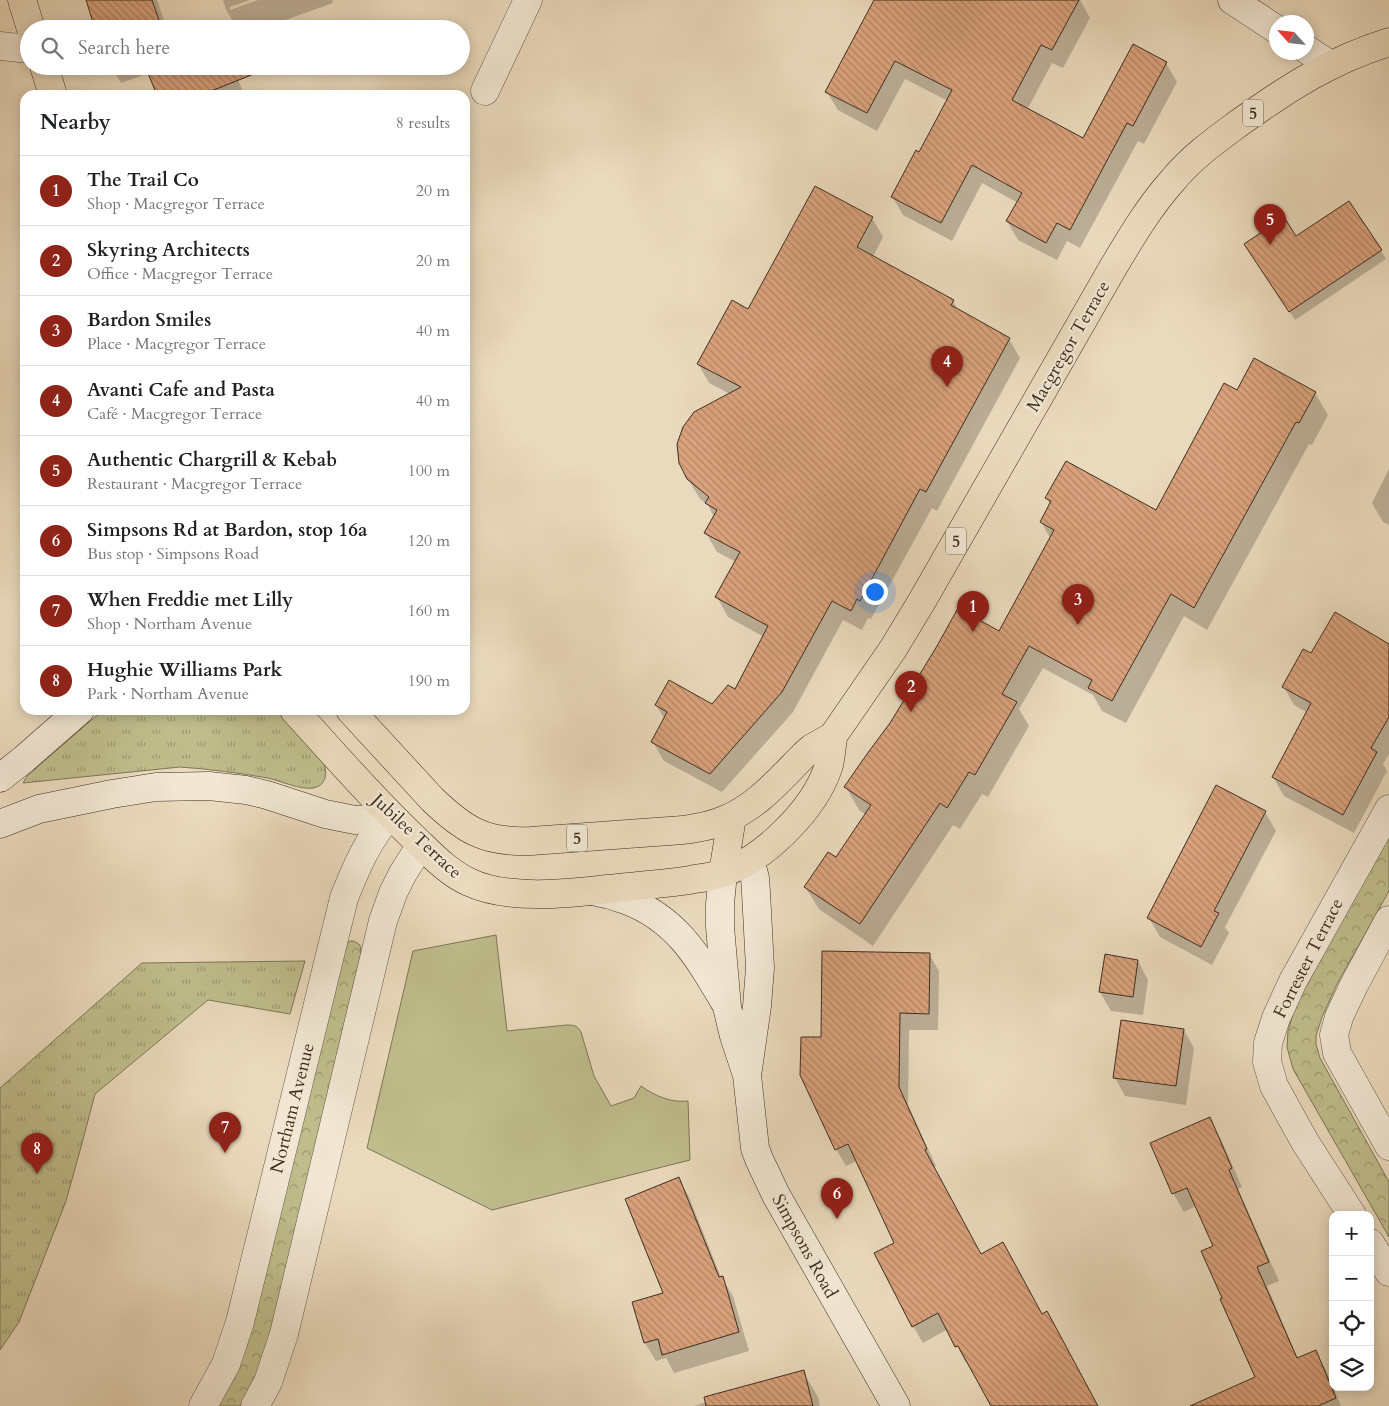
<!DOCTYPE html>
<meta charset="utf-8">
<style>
body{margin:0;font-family:Cardo,serif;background:#f2f2f2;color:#202124}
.controls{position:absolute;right:15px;bottom:15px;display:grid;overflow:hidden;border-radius:10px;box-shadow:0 2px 12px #0003}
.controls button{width:45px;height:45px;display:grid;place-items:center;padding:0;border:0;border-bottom:1px solid #e0e0e0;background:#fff;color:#202124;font:25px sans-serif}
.compass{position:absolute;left:1269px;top:15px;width:45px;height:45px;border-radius:50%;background:#fff;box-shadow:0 2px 12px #0003;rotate:297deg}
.you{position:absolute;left:874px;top:591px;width:18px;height:18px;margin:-12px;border:4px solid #fff;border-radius:50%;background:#1a73e8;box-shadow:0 0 0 8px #1a73e833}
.badge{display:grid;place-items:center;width:32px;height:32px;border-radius:50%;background:#8f2418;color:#fff;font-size:16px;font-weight:700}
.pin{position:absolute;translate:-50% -41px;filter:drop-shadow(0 1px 2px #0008)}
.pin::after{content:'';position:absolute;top:26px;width:18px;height:15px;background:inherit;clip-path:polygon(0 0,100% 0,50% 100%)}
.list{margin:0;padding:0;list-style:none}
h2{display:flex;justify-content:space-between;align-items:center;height:65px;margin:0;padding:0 20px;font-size:21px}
h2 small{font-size:16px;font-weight:400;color:#757577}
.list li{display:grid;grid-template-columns:32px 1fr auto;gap:15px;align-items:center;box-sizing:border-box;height:70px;padding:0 20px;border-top:1px solid #e0e0e0}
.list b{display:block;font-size:19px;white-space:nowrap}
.list p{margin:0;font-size:16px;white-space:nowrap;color:#757577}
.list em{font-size:16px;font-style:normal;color:#757577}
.icon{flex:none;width:28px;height:28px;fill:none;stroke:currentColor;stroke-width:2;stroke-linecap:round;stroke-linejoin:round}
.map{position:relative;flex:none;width:1389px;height:1406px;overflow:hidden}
.search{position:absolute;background:#fff;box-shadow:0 2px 12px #0003;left:20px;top:20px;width:450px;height:55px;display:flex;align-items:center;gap:12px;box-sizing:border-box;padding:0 18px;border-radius:28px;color:#757577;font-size:19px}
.panel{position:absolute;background:#fff;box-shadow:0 2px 12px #0003;left:20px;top:90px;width:450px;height:625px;border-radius:15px}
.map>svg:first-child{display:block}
.green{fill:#bfbd8c;stroke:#7e7656}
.forest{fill:url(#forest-crowns);stroke:#7e7656}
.park{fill:url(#park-tufts);stroke:#7e7656}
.shadow{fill:#0003}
.building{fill:url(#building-back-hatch);stroke:#3d2e1f}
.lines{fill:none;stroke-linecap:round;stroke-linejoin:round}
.street-casing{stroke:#685946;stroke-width:29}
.secondary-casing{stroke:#3d2e1f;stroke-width:29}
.highway-casing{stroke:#3d2e1f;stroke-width:29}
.street{stroke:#f1e7d4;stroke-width:28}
.secondary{stroke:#f1e7d4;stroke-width:28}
.highway{stroke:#eadabd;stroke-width:28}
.labels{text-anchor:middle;stroke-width:4.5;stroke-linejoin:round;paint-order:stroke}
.shield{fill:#f1e7d4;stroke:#736655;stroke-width:1}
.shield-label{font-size:16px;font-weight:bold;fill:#3d2e1f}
.street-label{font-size:18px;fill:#3d2e1f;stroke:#f1e7d4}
</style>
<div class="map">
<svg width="1389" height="1406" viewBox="0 0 1389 1406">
<defs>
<pattern id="forest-crowns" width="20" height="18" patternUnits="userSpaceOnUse" patternTransform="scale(1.25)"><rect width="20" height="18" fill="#bfbd8c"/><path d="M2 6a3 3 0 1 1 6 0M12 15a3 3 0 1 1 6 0" fill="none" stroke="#9c9a72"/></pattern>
<pattern id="park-tufts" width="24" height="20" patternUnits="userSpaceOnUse" patternTransform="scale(1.25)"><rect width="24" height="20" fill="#bfbd8c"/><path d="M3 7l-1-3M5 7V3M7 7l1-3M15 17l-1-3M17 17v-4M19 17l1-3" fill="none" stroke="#9c9a72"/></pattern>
<pattern id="building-back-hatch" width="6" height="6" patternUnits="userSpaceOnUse" patternTransform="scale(1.25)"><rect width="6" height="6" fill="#daa27c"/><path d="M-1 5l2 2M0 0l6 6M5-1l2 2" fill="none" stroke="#b28465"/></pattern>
</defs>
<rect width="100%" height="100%" fill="#eadabd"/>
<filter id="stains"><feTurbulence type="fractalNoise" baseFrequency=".004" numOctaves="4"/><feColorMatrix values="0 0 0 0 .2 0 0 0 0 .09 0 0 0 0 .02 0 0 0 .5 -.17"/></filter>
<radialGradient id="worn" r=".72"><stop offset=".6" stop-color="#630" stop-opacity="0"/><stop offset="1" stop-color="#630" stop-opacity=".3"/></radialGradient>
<path class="green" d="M496,935L507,1031L567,1025C574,1025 578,1026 581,1032L594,1076L611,1106L634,1098L641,1086C655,1096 671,1103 688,1101L690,1160L492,1210L367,1148L413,951Z"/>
<g class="forest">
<polygon points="1389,832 1389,891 1337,984 1322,1017 1316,1036 1316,1044 1320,1058 1389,1182 1389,1237 1293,1069 1287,1047 1288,1031 1295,1007"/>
<polygon points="350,941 354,941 360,945 361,953 271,1331 256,1377 240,1406 218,1406 347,943"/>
</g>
<g class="park">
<path d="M103,710H281C291,722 301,734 310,746C315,751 321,757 324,764C328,775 325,786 313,788C300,790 281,781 268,778C239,773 210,769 180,767L23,783L27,776Z"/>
<polygon points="305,961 290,1014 208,1000 95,1094 81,1147 66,1201 19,1322 0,1350 0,1088 142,963"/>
</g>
<g class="shadow">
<polygon points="87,0 157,0 167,29 97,29"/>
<polygon points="223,0 250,0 230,7 230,10 258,0 332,0 333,3 260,29 238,29 226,10"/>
<polygon points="876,0 1080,0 1090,18 1063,68 1052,63 1027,110 1083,140 1166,63 1177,82 1144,144 1138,141 1080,248 1067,241 1057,260 1018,240 1007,221 1018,203 982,183 952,241 903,215 892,196 919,153 948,101 905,79 877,131 838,110 827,92"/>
<polygon points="111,66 233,66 244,95 158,95 149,73 121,83"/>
<polygon points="872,218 883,237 873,257 953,301 959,312 1009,339 1020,358 937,511 932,508 871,619 868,618 862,630 843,620 793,712 722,792 664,761 653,742 665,720 656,705 713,705 735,690 764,637 728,617 717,597 736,562 717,552 706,533 714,517 708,505 700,499 688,479 730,394 709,383 698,364 749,310"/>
<polygon points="1296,238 1381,251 1386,259 1295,320 1251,253"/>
<polygon points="1238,392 1315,393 1328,415 1312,445 1309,444 1207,630 1184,616 1126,723 1102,711 1093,695 1043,668 1019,709 1029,726 988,797 982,794 960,829 953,825 873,946 819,909 805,887 837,859 866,815 859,810 846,787 1000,633 1050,538 1041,522 1050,505 1046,497 1157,512"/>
<polygon points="1389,469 1389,525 1383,522 1372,503"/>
<polygon points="1389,645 1389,754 1383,764 1387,771 1354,833 1284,796 1273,777 1308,713 1294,705 1284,687 1312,655"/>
<polygon points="1265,812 1276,831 1225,927 1229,933 1212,965 1160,937 1149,918"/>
<polygon points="929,954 939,971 938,1030 909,1030 908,1105 936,1166 934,1167 981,1256 1042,1316 1097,1406 992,1406 968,1362 966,1363 948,1329 923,1343 913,1326 895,1243 857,1161 846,1166 836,1149 801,1074 822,1039"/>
<polygon points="1138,961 1148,980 1143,1015 1111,1011 1100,992"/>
<polygon points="1184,1030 1194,1048 1186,1105 1125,1096 1115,1078"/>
<polygon points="1209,1118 1220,1137 1242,1187 1238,1189 1279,1281 1267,1286 1298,1359 1315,1352 1326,1370 1341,1406 1243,1406 1256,1378 1224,1298 1214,1246 1196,1206 1184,1212 1173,1193"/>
<polygon points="679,1179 689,1197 721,1277 733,1296 749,1351 674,1373 666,1358 656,1361 645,1343 634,1303 665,1294"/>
<polygon points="803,1372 818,1397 820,1406 694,1406"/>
</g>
<g class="building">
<polygon points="86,0 152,0 162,29 95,29"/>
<polygon points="874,0 1079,0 1052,50 1041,45 1012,100 1083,138 1133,44 1167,62 1133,126 1127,123 1070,230 1057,223 1046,243 1006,221 1022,193 972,165 941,223 891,197 916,150 919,152 952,90 895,61 867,113 825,92"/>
<polygon points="145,66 269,66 269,68 201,95 157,95"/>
<polygon points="815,186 873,217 857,247 954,300 951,305 1010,338 926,492 920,489 860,601 857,599 851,611 832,601 782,692 710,774 651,742 667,712 655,705 669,680 712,704 728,685 735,689 768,626 715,597 740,552 704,533 717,510 705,503 709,497 687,479 679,463 677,444 683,427 694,412 741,387 697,364 732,300 748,309"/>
<polygon points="1349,201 1382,250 1289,312 1244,244 1284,217 1296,236"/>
<polygon points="1254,358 1316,392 1299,423 1296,422 1194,608 1171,594 1112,701 1088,688 1092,680 1029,646 1002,694 1017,702 975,775 969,772 947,808 940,803 860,924 804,887 828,852 836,857 871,805 844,787 867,754 890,723 937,646 958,608 999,631 1054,530 1040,522 1051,501 1045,498 1066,461 1156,510 1224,383 1237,390"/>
<polygon points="1335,612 1389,644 1389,717 1371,748 1377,752 1343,815 1272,777 1311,703 1282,687 1303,649 1311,653"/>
<polygon points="1216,785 1266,811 1214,911 1219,913 1201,947 1147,918"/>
<polygon points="822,951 930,953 929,1014 900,1013 899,1087 927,1149 925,1150 981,1254 1003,1242 1042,1314 1047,1311 1098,1406 991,1406 958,1346 955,1347 938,1313 912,1327 874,1253 894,1243 848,1144 835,1150 800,1075 801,1037 821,1037"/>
<polygon points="1105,954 1138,960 1133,997 1099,992"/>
<polygon points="1121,1020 1184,1029 1176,1086 1113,1078"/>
<polygon points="1210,1117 1232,1168 1229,1170 1269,1262 1257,1267 1297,1358 1316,1350 1336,1398 1318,1406 1190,1406 1255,1377 1220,1299 1222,1298 1201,1251 1213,1246 1187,1188 1172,1194 1150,1143"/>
<polygon points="679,1177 719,1277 723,1276 739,1332 662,1355 658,1339 644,1343 632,1302 663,1293 625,1199"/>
<polygon points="804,1370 813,1406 706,1406 704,1397"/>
</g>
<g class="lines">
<defs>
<g id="street">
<polyline points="0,46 29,49"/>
<polyline points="485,91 528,0"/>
<polyline points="1389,920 1354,985 1339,1017 1334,1035 1337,1053 1389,1146"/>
<polyline points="1352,1215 1305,1142 1274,1086 1267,1062 1268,1043 1276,1018 1293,981 1389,809"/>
<polyline points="1370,1243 1389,1272"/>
<path d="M203,1406L226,1364L240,1322L344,898C356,868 368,839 390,815"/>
<polyline points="255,1406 268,1382 284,1334 383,921 393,893 403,873 421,845"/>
</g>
<g id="secondary">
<polyline points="1232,0 1276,29"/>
<polyline points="1306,49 1330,65"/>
<polyline points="0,778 24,759 80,710"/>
<polyline points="0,824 39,809 112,794 156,787 209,786 246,790 267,795 325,814 355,820 368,819 383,807"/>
<polyline points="723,873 720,904 720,927 727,1007 734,1036 747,1075 755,1148 759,1159 776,1195 896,1406"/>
<path d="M592,891C604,893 615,896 626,900C677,919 698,957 724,1001"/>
<polyline points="748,1069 757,1006 760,968 756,892 755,878 750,860"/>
</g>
<g id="highway">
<polyline points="22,0 31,29"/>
<polyline points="44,66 53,95"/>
<path d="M294,710C333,753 371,797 413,837C430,853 447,872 469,882C506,900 567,894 607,889C635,886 662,884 690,880C698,878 707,878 716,875C761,863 815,810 829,765C831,756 832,746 833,736"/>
<path d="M350,710L432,799C464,830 485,843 531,841L683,830C697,828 711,826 724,820C757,807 780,779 804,755L812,748L833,736L893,649L922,601L1111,271C1130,239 1148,208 1173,180C1192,157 1216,140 1239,123C1288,88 1331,60 1389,42"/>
<polyline points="723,873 732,817"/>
</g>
</defs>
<use href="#street" class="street-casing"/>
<use href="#secondary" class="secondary-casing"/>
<use href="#highway" class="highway-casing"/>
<use href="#street" class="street"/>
<use href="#secondary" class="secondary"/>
<use href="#highway" class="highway"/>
</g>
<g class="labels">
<g class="shield">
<rect x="1243" y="99.5" width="20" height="27" rx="4"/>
<rect x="946" y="527.5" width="20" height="27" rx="4"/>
<rect x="567" y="824.5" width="20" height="27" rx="4"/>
</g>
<g class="shield-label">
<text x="1253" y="119">5</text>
<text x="956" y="547">5</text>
<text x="577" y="844">5</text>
</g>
<g class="street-label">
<text transform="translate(1068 346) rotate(-60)" y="6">Macgregor Terrace</text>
<text transform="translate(417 836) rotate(43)" y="6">Jubilee Terrace</text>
<text transform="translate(1308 958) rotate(-63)" y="6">Forrester Terrace</text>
<text transform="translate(292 1108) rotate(-76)" y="6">Northam Avenue</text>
<text transform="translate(805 1246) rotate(61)" y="6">Simpsons Road</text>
</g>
</g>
<rect width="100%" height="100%" filter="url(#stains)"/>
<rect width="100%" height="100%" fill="url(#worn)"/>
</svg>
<div class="controls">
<button>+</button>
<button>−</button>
<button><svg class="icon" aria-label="locate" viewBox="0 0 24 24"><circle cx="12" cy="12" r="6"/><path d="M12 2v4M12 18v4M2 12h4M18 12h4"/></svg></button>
<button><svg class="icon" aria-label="layers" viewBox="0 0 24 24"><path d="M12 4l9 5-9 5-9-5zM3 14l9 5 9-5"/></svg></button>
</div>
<svg class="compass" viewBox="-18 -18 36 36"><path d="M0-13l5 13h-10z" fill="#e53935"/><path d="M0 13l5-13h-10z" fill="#757577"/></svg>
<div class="you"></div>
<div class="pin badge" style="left:973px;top:632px">1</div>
<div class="pin badge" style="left:911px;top:712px">2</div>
<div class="pin badge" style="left:1078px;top:625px">3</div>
<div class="pin badge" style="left:947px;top:387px">4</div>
<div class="pin badge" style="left:1270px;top:245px">5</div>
<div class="pin badge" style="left:837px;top:1219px">6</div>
<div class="pin badge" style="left:225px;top:1153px">7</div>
<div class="pin badge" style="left:37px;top:1174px">8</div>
<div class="search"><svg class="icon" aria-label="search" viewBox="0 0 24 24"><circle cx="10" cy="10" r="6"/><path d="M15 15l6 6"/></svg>Search here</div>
<section class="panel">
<h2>Nearby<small>8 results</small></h2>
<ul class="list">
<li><span class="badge">1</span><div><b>The Trail Co</b><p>Shop · Macgregor Terrace</p></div><em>20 m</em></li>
<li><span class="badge">2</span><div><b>Skyring Architects</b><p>Office · Macgregor Terrace</p></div><em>20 m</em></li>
<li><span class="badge">3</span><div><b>Bardon Smiles</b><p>Place · Macgregor Terrace</p></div><em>40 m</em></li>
<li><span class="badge">4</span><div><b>Avanti Cafe and Pasta</b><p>Café · Macgregor Terrace</p></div><em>40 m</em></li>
<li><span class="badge">5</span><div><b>Authentic Chargrill &amp; Kebab</b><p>Restaurant · Macgregor Terrace</p></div><em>100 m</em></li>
<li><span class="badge">6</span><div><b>Simpsons Rd at Bardon, stop 16a</b><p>Bus stop · Simpsons Road</p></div><em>120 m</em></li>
<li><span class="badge">7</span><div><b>When Freddie met Lilly</b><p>Shop · Northam Avenue</p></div><em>160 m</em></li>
<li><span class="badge">8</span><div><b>Hughie Williams Park</b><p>Park · Northam Avenue</p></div><em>190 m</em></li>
</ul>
</section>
</div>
